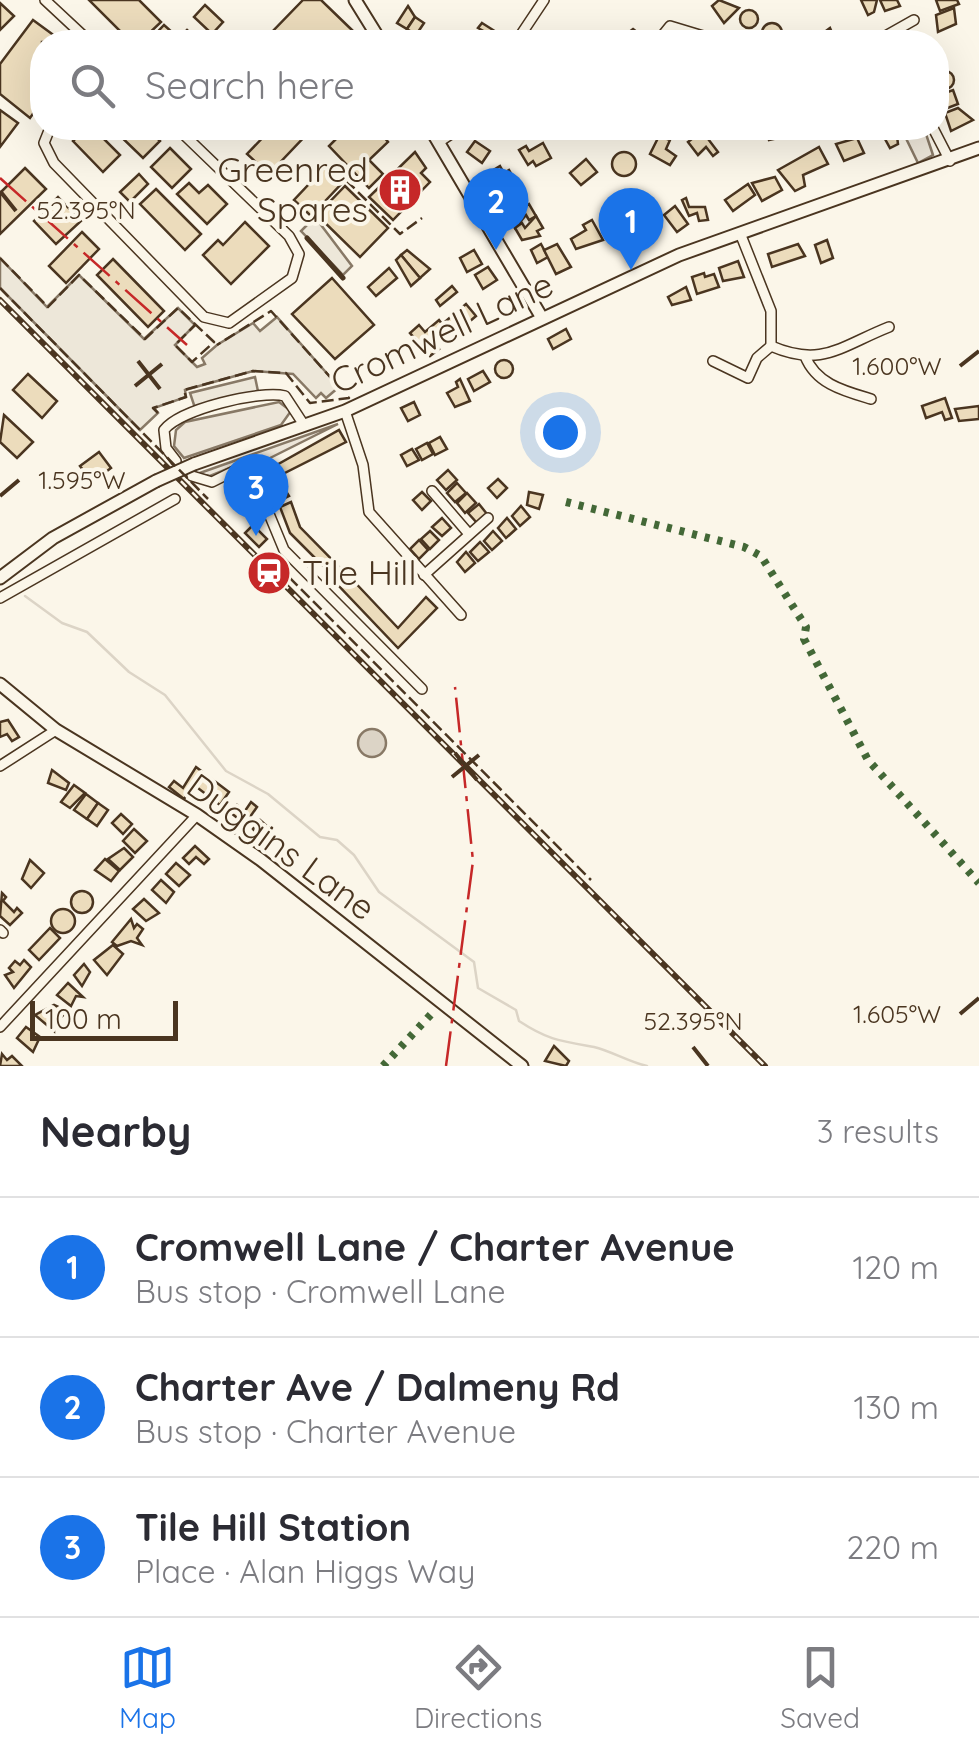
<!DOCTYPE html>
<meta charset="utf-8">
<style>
body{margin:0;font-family:Quicksand,sans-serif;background:#f2f2f3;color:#2b2b33}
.scale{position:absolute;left:30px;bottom:25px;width:148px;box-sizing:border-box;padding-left:10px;border:5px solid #4a3520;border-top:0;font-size:28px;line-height:35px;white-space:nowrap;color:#4a3520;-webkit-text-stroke:8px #fbf6e9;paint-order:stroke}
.you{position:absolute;left:560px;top:432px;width:35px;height:35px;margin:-25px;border:8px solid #fff;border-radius:50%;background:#1a73e8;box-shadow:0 0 0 15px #1a73e833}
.badge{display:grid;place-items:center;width:65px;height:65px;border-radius:50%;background:#1a73e8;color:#fff;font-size:32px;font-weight:700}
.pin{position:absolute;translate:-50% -82px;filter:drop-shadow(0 2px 5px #0008)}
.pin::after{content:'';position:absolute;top:52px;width:35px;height:30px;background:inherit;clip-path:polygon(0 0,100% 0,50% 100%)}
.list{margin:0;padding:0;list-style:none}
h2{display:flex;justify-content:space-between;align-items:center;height:130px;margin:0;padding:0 40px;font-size:42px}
h2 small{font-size:32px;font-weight:400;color:#7c7c81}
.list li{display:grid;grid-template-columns:65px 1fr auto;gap:30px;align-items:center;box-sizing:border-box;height:140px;padding:0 40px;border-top:2px solid #e1e1e2}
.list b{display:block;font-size:38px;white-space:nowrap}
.list p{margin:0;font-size:32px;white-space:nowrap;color:#7c7c81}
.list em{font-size:32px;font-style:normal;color:#7c7c81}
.icon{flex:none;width:55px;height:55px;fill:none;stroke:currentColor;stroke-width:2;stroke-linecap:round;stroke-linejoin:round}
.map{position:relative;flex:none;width:979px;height:1066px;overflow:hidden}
.search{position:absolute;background:#fff;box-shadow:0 10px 40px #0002;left:30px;right:30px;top:30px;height:110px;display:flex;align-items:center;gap:25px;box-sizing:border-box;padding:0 35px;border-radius:40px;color:#7c7c81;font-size:38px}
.sheet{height:550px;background:#fff}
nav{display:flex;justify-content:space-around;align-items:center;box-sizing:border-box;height:140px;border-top:2px solid #e1e1e2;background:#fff;font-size:28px;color:#7c7c81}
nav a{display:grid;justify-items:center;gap:5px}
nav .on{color:#1a73e8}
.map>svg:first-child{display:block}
.green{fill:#ede6d9;stroke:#887966;stroke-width:2.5}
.parking{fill:#ede7d9;stroke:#887966;stroke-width:2.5}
.water{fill:#dcd4c6;stroke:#887966;stroke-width:2.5}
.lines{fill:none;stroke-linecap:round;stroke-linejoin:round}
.stream{stroke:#dcd4c6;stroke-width:2.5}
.building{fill:#ecdcbc;stroke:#4a3520;stroke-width:2.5}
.minor-casing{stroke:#4a3520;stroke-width:12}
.tertiary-casing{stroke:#4a3520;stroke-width:15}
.minor{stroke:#fbf6e9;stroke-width:9}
.tertiary{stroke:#fbf6e9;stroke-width:11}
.rail-casing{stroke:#4a3520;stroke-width:6}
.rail{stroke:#fbf6e9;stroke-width:2.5;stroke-dasharray:8;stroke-linecap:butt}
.tertiary-bridge-casing{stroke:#4a3520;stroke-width:15;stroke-linecap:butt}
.tertiary-bridge{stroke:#fbf6e9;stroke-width:11}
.hedge{stroke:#436837;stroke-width:8;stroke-dasharray:5 8;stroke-linecap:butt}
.fence{stroke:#4a3520;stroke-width:2.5;stroke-dasharray:12 5;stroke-linecap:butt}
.wall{stroke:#4a3520;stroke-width:5}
.power{stroke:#c62828;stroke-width:2.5;stroke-dasharray:35 8 5 8;stroke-linecap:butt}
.ticks{fill:none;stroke:#4a3520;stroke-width:4}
.labels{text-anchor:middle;stroke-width:8;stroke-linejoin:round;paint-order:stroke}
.poi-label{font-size:35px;fill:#4a3520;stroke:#fbf6e9;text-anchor:end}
.street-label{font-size:35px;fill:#4a3520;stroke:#fbf6e9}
.ticks-label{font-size:25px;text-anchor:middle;fill:#4a3520;stroke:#fbf6e9;stroke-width:8;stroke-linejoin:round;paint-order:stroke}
</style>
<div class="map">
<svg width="979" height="1066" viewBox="0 0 979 1066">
<rect width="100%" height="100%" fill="#fbf6e9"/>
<g class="green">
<polygon points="901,128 924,128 933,155 918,163"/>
<polygon points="279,402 291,411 281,425 184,458 174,446 176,430 185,422"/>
<polygon points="338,424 260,463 249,460 210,476 197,474"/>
</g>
<g class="parking">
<polygon points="315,217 352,266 343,275 301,231"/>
<polygon points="0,258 47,307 79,275 144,339 178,308 195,325 175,345 197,367 205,364 202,358 217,345 253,323 260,331 277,317 339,387 326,398 321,393 316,398 293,374 253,371 185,390 186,397 154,408 158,413 140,430 0,288"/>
<polygon points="255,377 259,396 196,411 190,393"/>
</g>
<circle class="water" cx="372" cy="743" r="14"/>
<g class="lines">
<path class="stream" d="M25,596L62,623L87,632L129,672L165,695L226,771L268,794L320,837L337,840L354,855L379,892L474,962L478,988L516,1010L519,1021C548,1040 560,1041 594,1047C611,1051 629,1062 647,1066"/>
</g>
<g class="building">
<polygon points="89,0 139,0 161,22 140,42 131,42"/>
<polygon points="303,0 321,0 353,31 345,42 280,42 271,33"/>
<polygon points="719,0 739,8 724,23 712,6"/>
<polygon points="861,0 877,0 874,12 868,15"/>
<polygon points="880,0 897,0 900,6 885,11"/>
<polygon points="936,0 957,0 959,4 940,11"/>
<polygon points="0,3 14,16 0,30"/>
<polygon points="205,5 223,22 212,34 194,17"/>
<polygon points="408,6 415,17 407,29 397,23"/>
<polygon points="954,8 956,24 938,32 936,15"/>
<circle cx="749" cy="19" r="9"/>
<polygon points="415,17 424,23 416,35 407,29"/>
<polygon points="33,20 63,42 42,42 42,67 33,80 42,87 42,101 30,118 0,94 0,64"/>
<polygon points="482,23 501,35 496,42 482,37 485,32 478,28"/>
<circle cx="772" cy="33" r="10"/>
<polygon points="164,25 173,33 164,42 148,42"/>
<polygon points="830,28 836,42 811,42"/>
<polygon points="633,29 649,42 617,41"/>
<polygon points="187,30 200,42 175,42"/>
<circle cx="945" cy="80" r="9"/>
<polygon points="953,90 958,104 945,109 937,96"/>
<polygon points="958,108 973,120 951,131 945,113"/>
<polygon points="0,110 18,123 0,147"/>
<polygon points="86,128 93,128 120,155 103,172 73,141"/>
<polygon points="112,128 147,128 160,141 143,158"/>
<polygon points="272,128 300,128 307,134 269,174 247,154"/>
<polygon points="347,128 377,128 388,142 369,160 383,174 369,188 329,146"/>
<polygon points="766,128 785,128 787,136 769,140"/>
<polygon points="879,128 896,128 898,144 890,148"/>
<polygon points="702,131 718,152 713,156 706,147 698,155 688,142"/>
<polygon points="659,136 670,140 666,149 676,156 670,165 650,154"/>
<polygon points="857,138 864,153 844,161 836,144"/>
<polygon points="475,141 490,151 482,163 467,152"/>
<polygon points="543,143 551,158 536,166 533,161 528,165 519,150 526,146 529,151"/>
<polygon points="819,147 828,164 803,175 805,186 795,191 778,170"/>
<polygon points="170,148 191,169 172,188 151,167"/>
<circle cx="624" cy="164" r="12"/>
<polygon points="415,152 426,168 421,173 430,182 393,220 369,197"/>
<polygon points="586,159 597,172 581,185 570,173"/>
<polygon points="327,165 344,181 311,216 294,200"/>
<polygon points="500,166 504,173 509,170 516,182 510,186 507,181 495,194 489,182 499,176 490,172"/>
<polygon points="25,168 46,189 0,234 0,193"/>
<polygon points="139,174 148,184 130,202 120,192"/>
<polygon points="775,177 782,190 762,201 752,183"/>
<polygon points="516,182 523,194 517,197 520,202 503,206 495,194 502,190 506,195"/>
<polygon points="189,183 199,193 208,185 227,204 207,224 177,194"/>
<polygon points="748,184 755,195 733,211 725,200"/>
<polygon points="345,186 388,228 360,257 317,215"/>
<polygon points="156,189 201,234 185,250 140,204"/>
<polygon points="58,197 81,221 56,244 34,221"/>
<polygon points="686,198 689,207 705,207 708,220 699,221 697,213 689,216 682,200"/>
<polygon points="520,202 523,208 529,204 536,216 529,220 526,215 515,228 508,216 514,213 511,208"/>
<polygon points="675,206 688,224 677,232 664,215"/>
<polygon points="640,213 644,227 648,224 652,229 650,236 635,246 630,240 622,246 616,238 630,229 625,223"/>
<polygon points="536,216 543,228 537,231 540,236 522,240 515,228 522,223 525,228"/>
<polygon points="592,220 603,240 576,249 571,239 586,230 583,225"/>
<polygon points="245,222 269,246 231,284 203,255 218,240 223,245"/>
<polygon points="82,232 99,249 66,283 49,266"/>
<polygon points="827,240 833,258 821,263 815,245"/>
<polygon points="541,244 548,257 537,263 531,250"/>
<polygon points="557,244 571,267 556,274 544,250"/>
<polygon points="798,244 805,256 772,267 768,254"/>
<polygon points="407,250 430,269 420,278 401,255"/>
<polygon points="474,250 482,264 467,272 460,258"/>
<polygon points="401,255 420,278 411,286 396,260"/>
<polygon points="113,259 164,311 148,327 97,275"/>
<polygon points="738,261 744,277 723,281 719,268"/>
<polygon points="488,267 497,280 483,289 475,275"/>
<polygon points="389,268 397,278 376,296 368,287"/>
<polygon points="704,273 705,277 714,274 719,287 697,294 692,277"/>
<polygon points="332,278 374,325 335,359 292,314"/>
<polygon points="452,286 457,292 440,306 436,300"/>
<polygon points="686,287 691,300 672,305 668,297"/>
<polygon points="466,304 476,316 456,333 446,321"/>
<polygon points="439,320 446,329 432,341 439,349 430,356 410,333 419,325 425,332"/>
<polygon points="566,329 571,339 553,349 548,339"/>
<circle cx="504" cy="369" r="9"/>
<polygon points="483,371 490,382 474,391 468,379"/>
<polygon points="28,374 57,401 42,418 13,390"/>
<polygon points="460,379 470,401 455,407 447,393 458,387 456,382"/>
<polygon points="945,398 952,418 945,420 942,412 926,418 922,406"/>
<polygon points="414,402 420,415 408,421 401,408"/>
<polygon points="979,406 979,419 959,421 955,409"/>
<polygon points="4,415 33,442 17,458 0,442"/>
<polygon points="339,430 346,442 277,477 289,496 279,501 266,471"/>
<polygon points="440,437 447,449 435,455 429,443"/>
<polygon points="427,443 433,454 422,460 416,449"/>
<polygon points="412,449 419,460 407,466 401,455"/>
<polygon points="99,452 111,468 92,482 80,466"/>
<polygon points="448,470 457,480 446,490 437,480"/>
<polygon points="498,479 507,488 497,498 488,488"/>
<polygon points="457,483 466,493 455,502 447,493"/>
<polygon points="422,492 431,501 422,510 413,500"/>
<polygon points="529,492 543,495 539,509 527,505"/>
<polygon points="467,493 476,503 465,513 457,503"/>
<polygon points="291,502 300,527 344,572 336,579 290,533 280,507"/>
<polygon points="479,504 487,514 477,523 468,513"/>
<polygon points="521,506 530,517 520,526 512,516"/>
<polygon points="442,518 451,528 442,536 432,527"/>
<polygon points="507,518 516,529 506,538 498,528"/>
<polygon points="253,525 267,539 259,547 245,533"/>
<polygon points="430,531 439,540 430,549 421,539"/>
<polygon points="493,531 502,541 492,550 484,541"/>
<polygon points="419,540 428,550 419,559 410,549"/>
<polygon points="480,542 489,552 478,561 470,552"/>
<polygon points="466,552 475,563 465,572 457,562"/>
<polygon points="347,574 398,628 426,597 437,608 398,648 337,584"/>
<polygon points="8,720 19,737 12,741 7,734 0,737 0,722"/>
<polygon points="196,767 229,792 220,805 194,785 184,799 169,787 174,781 183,788"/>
<polygon points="52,770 69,783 66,790 48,783"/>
<polygon points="74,785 85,793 70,808 61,802"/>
<polygon points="86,794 98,803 87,819 74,810"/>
<polygon points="251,802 257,807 245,824 231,813 237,805 245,811"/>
<polygon points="98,803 108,810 97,826 87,819"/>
<polygon points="121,814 132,824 123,834 112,823"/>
<polygon points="260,820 269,828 261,839 253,829"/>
<polygon points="134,829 147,841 135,853 123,841"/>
<polygon points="195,846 209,859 204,864 196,857 189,864 183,858"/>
<polygon points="124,848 133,857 120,870 108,859"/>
<polygon points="105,859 119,871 111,881 95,870"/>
<polygon points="30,860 44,873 31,888 22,879"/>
<polygon points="176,863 190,875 179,886 166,874"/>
<polygon points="161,880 174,892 166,903 152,890"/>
<circle cx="82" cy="902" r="11"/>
<polygon points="2,893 6,897 3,901 14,912 17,908 22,913 10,925 0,916"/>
<polygon points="144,899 159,913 146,921 133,909"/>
<circle cx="63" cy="921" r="12"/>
<polygon points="131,919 134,928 137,924 143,929 137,938 142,945 131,941 117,946 112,942"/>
<polygon points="50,928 60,938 39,960 29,950"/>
<polygon points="113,945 123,954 107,975 94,960"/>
<polygon points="24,960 31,967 14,988 5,975 13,972 9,968 15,961 20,965"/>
<polygon points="84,964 90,972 82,986 74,975"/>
<polygon points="68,983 83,997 76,996 71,1006 57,995"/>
<polygon points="54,1005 67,1011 54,1025 54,1031 35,1015"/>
<polygon points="26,1027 40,1037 33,1052 17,1038"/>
<polygon points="554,1046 569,1061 566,1066 545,1061"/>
<polygon points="2,1054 7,1060 12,1056 22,1066 0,1066"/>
</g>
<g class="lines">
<defs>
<g id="minor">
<polyline points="45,0 90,42"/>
<polyline points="516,42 544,0"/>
<polyline points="657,42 670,26 723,42"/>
<polyline points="875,42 914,20"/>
<polyline points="50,128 44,143 54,163 204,317 229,323 292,278 299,254 289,236 177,128"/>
<polyline points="933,128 950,161"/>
<polyline points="439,142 460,128"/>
<polyline points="740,233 771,311 771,346"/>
<path d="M771,346C822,368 841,346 889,327"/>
<path d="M805,356C816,384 844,391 871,399"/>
<polyline points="713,361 748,378 757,358 771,346"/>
<polyline points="345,411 363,465 369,512 461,615"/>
<path d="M176,461L166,448L164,430C180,409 260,390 285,396L304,425"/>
<polyline points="192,476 212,482 242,467 250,468 284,550 422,689"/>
<polyline points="432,491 469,534"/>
<polyline points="424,575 488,518"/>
<polyline points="0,598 175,499"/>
<polyline points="0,766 56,730"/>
<polyline points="0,930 3,933"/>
<polyline points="0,1027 197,815"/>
</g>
<g id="tertiary">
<polyline points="355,0 381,42"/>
<polyline points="430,128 542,318"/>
<polyline points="194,464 345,411 679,255 979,148"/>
<polyline points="0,578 53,538 156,481"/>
<polyline points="0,684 56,730 197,815 261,860 522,1066"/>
</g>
</defs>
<use href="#minor" class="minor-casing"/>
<use href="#tertiary" class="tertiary-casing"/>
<use href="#minor" class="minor"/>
<use href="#tertiary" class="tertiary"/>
<defs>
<polyline id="rail" points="0,300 765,1066"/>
</defs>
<use href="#rail" class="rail-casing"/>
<use href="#rail" class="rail"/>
<defs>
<polyline id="tertiary-bridge" points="156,481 194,464"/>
</defs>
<use href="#tertiary-bridge" class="tertiary-bridge-casing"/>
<use href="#tertiary-bridge" class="tertiary-bridge"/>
<g class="hedge">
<polyline points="566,502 744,547 761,556 806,627 804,639 868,760 979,883"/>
<polyline points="383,1066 435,1010"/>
</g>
<g class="fence">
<polyline points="346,180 400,234 422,218"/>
<polyline points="0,258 48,307 79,275 145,339 178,308 214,342 192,362 175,345 195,325"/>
<polyline points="0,288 208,499"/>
<polyline points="158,413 153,408 186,397 184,390 253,371 286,373 310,403 349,398 271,311 217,345"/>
<polyline points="265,553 591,880"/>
</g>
<polyline class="wall" points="307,238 343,278"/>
<g class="power">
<polyline points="0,178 187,345"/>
<polyline points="446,1066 473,861 455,687"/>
</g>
</g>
<path class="ticks" d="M0,191L16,211M138,361L160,389M960,366L979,351M135,386L162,364M0,496L19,480M455,753L477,780M452,777L479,755M960,1014L979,998M693,1047L708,1066"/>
<defs>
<symbol id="building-disc" viewBox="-11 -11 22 22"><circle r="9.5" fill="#c62828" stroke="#fbf6e9"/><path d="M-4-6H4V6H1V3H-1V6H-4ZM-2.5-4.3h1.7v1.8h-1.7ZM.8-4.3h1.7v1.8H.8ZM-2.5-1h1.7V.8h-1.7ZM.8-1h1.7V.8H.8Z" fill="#fff"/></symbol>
<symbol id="station-disc" viewBox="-11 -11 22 22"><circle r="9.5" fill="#c62828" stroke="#fbf6e9"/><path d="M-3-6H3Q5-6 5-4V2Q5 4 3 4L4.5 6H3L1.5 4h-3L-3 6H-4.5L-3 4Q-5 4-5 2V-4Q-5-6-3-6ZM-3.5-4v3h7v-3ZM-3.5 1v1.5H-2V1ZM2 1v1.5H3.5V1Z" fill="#fff"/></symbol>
</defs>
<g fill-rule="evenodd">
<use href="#building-disc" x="375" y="165" width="50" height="50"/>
<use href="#station-disc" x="244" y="548" width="50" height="50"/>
</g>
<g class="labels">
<g class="poi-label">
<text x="368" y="182">Greenred<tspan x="368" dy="40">Spares</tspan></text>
<text x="302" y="585" text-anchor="start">Tile Hill</text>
</g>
<g class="street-label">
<text transform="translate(442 333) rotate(-25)" y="12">Cromwell Lane</text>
<text transform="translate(281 847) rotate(36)" y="12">Duggins Lane</text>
</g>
</g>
<g class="ticks-label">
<text x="86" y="219">52.395°N</text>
<text x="897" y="375">1.600°W</text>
<text x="82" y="489">1.595°W</text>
<text x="897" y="1023">1.605°W</text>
<text x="693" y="1030">52.395°N</text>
</g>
</svg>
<div class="scale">100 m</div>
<div class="you"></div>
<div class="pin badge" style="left:631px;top:270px">1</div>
<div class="pin badge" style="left:496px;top:250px">2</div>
<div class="pin badge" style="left:256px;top:536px">3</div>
<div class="search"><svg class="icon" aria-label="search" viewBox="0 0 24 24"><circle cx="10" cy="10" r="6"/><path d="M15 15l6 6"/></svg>Search here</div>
</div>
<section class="sheet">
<h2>Nearby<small>3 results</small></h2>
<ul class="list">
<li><span class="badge">1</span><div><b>Cromwell Lane / Charter Avenue</b><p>Bus stop · Cromwell Lane</p></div><em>120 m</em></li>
<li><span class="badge">2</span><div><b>Charter Ave / Dalmeny Rd</b><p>Bus stop · Charter Avenue</p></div><em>130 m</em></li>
<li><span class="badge">3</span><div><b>Tile Hill Station</b><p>Place · Alan Higgs Way</p></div><em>220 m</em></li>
</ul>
</section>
<nav>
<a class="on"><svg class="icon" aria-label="map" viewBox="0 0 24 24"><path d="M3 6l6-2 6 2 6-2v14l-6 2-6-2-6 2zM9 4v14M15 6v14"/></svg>Map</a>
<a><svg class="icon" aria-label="directions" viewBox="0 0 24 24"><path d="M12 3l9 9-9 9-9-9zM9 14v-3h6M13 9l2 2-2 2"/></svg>Directions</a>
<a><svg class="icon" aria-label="saved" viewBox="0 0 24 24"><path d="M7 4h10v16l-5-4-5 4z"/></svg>Saved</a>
</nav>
